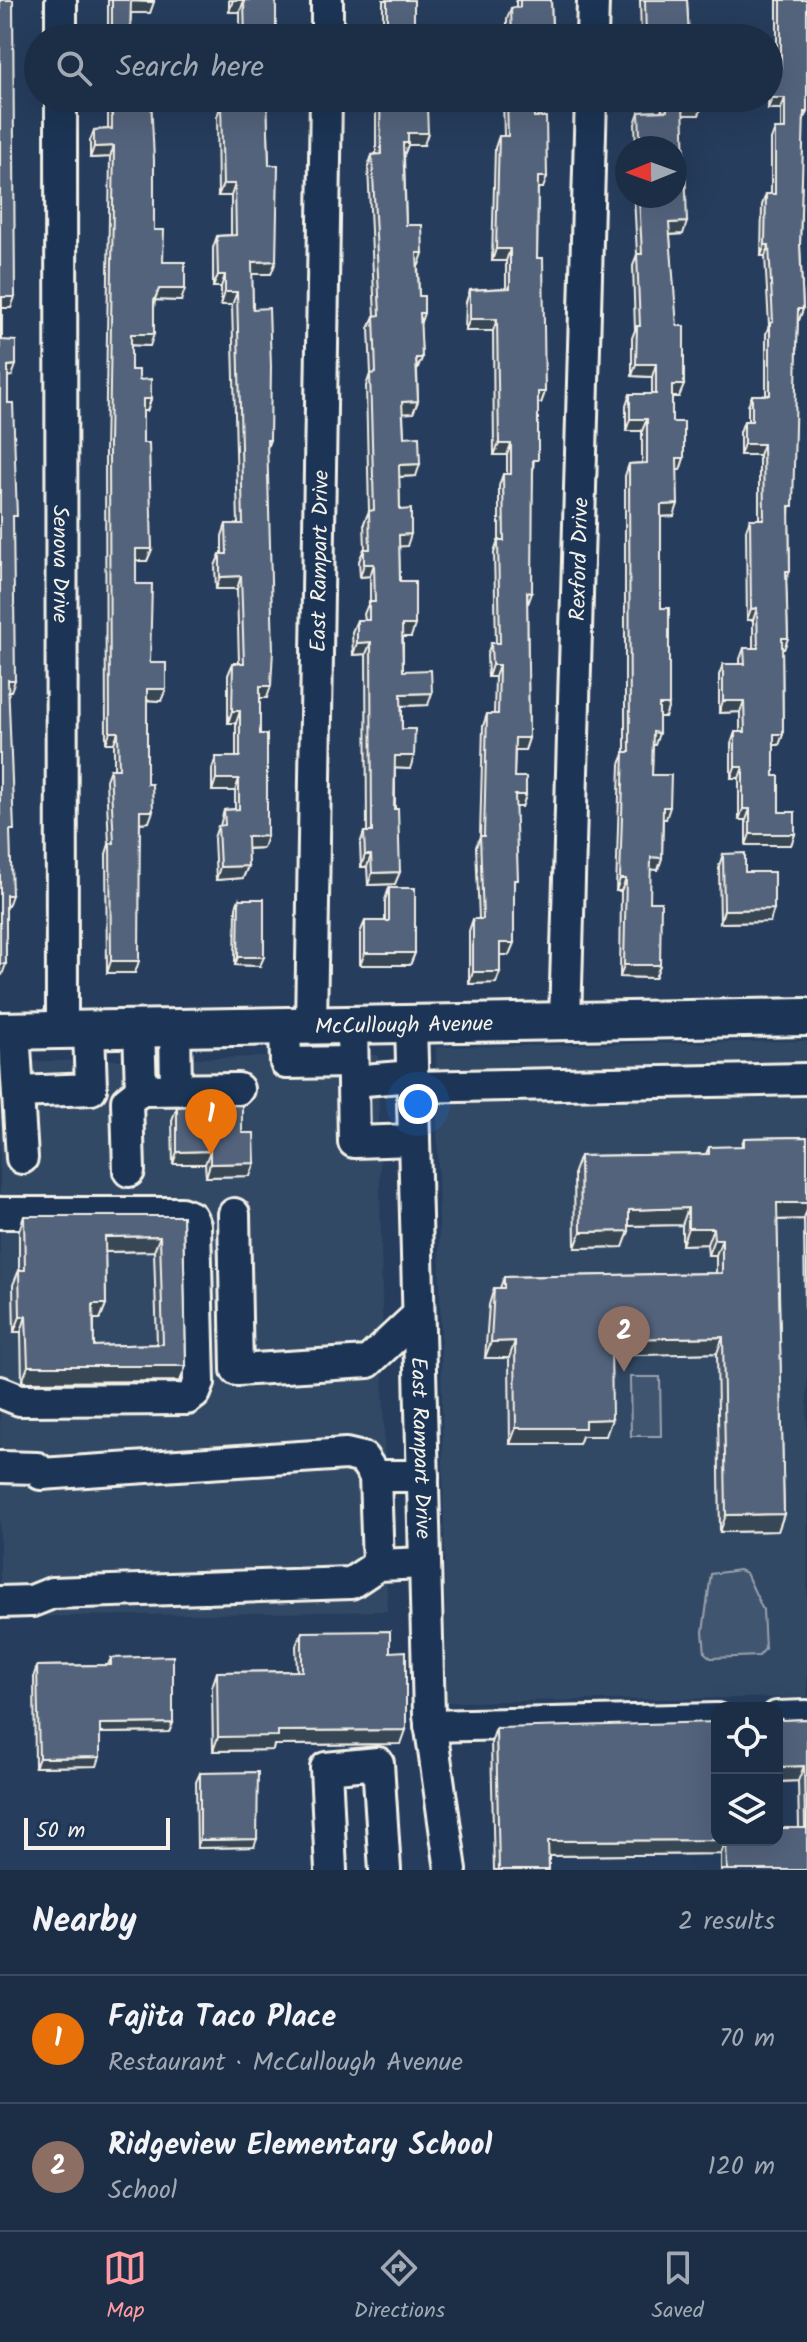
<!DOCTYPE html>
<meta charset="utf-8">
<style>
body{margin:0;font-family:Kalam,sans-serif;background:#25364d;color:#f1f3f6}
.controls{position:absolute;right:24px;bottom:24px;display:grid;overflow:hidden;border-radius:16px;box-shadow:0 8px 32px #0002}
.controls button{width:72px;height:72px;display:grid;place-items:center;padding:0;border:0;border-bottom:2px solid #3a4a5f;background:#1c2e46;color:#f1f3f6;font:40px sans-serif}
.compass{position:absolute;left:615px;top:136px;width:72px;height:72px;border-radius:50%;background:#1c2e46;box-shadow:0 8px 32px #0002;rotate:269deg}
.scale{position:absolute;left:24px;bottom:20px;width:146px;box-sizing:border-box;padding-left:8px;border:4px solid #f4f1e8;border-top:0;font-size:22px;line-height:28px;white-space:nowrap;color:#f4f1e8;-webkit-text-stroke:6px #1d3557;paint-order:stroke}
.you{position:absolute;left:418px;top:1104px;width:28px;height:28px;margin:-20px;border:6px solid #fff;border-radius:50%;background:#1a73e8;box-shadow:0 0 0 12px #1a73e833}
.badge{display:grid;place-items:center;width:52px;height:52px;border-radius:50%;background:#ff9aa2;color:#fff;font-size:26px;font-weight:700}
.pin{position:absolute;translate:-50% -66px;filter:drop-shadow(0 2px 4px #0008)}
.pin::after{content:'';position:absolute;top:42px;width:28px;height:24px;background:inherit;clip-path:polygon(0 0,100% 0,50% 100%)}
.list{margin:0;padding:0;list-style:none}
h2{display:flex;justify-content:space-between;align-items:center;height:104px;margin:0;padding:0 32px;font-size:34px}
h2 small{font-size:26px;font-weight:400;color:#a0a8b3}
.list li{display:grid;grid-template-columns:52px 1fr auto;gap:24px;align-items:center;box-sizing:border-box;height:128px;padding:0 32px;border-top:2px solid #3a4a5f}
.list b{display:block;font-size:30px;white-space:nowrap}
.list p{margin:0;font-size:26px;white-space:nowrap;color:#a0a8b3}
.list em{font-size:26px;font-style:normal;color:#a0a8b3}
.icon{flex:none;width:44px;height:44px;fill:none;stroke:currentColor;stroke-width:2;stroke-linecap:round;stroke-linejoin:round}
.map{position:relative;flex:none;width:807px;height:1870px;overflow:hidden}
.search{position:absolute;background:#1c2e46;box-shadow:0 8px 32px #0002;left:24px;right:24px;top:24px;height:88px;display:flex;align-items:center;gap:20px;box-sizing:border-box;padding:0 28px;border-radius:44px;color:#a0a8b3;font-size:30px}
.sheet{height:360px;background:#1c2e46}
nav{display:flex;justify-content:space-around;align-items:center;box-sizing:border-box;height:112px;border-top:2px solid #3a4a5f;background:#1c2e46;font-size:22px;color:#a0a8b3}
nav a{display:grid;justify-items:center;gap:4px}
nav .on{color:#ff9aa2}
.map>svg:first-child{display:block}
.built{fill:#334966}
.green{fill:#40546f;stroke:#9aa2ac;stroke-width:2}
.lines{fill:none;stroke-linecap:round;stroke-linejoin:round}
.minor-casing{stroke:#f4f1e8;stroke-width:36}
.major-casing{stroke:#f4f1e8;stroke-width:42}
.minor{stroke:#1d3557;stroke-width:30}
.major{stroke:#1d3557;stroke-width:36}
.wall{fill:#47566a;stroke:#f4f1e8;stroke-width:2;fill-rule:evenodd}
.shaded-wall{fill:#394656;stroke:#f4f1e8;stroke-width:2}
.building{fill:#52647b;stroke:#f4f1e8;stroke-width:2;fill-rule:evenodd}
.labels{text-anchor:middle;stroke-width:6;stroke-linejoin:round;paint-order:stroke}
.street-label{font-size:22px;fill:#f4f1e8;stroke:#1d3557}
</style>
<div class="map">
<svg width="807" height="1870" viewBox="0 0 807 1870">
<rect width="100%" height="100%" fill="#263d5d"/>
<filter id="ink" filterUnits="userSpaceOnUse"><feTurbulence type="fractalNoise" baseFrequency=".0125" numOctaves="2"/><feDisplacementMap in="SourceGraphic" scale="16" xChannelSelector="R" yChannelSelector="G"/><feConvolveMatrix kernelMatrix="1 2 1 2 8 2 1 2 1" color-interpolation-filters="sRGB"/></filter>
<g filter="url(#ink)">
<g class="built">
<polygon points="807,1041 807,1697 447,1702 436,1047"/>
<polygon points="378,1055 387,1611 0,1617 0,1062"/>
</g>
<g class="green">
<polygon points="630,1377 660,1377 661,1436 631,1436"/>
<polygon points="739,1570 746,1573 763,1610 765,1649 759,1656 711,1658 705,1653 703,1632 711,1574"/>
</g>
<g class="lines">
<defs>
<g id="minor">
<polyline points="61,0 61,38"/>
<polyline points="327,38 327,0"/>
<polyline points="592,38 593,0"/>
<path id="s1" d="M61,98L62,1030"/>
<path id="s2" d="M565,1021L591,98"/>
<path id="s3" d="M411,1024L429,1715L451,1870"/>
<path id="s4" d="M311,1025L326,98"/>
<polyline points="352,1025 354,1142 414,1140"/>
<polyline points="285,1026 286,1063 352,1062"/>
<polyline points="175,1028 176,1089"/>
<polyline points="139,1029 141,1090 238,1089"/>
<polyline points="14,1031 22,1158"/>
<polyline points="353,1081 412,1076"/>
<polyline points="413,1087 807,1079"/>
<polyline points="18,1092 91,1089 89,1030"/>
<polyline points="129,1171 127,1101 141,1090"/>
<polyline points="0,1213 181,1213 191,1217 195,1225 199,1383 195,1393 187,1399 20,1400 0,1392"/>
<polyline points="234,1214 237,1370 368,1362 417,1316"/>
<polyline points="0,1467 37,1468 41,1474 346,1454 363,1458 375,1476 423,1476"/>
<polyline points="375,1476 378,1565"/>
<polyline points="0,1602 32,1601 52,1593 351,1583 378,1565 425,1563"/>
<polyline points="777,1717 807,1716"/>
<polyline points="430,1726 717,1719"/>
<polyline points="331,1870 326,1768 378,1763 385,1870"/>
</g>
<g id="major">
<path id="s5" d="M0,1031L807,1017"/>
</g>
</defs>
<use href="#minor" class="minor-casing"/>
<use href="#major" class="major-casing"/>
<use href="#minor" class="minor"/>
<use href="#major" class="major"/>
</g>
<g class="wall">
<polygon points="108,0 154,0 150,13 131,13 130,34 148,38 108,38"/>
<polygon points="229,0 276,0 276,38 240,38 240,12 229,12"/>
<polygon points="383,0 414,0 414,31 433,38 377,38 380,31 383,31"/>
<polygon points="516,0 551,0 552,29 549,38 507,38 507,19 511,8 516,7"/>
<polygon points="640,0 687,0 689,38 641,38"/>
<polygon points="777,0 807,0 807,112 803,121 800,245 803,309 799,320 798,320 789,517 790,571 786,580 788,638 784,649 782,649 783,734 779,745 774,745 774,776 779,812 795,834 791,845 746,845 746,820 739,820 739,778 731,778 731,744 735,732 740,732 740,712 719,713 719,675 723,664 740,664 740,659 744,648 753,648 753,620 747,620 746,530 750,519 759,519 759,455 740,455 740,432 744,421 748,421 748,406 752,395 766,395 766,334 769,325 765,256 761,256 762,205 766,194 771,194 771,140 775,129 781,129 781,109 768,109 769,78 772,69 777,69"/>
<polygon points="108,98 151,98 154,230 163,262 181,301 155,300 150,346 131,345 131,370 139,380 151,399 147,411 143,411 143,443 152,549 147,561 136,561 136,584 150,663 161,701 147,700 147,784 149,822 140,823 135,973 107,973 106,854 109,844 106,780 110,769 114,769 114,743 106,743 105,455 110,157 90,158 90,141 94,130 108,129"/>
<polygon points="242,98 272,98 267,99 269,165 276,261 271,274 252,274 253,309 270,440 267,448 267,698 260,698 260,734 263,848 247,849 248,866 243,878 216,880 214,838 218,826 220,826 224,810 235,809 235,791 212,791 212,769 216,757 236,757 236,723 228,723 228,675 233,663 239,663 237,589 216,589 215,566 220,554 222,554 222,536 226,524 238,524 232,305 221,305 221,287 213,287 213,248 217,236 231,235 231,196 218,196 217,117 221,104 242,104"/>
<polygon points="376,98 408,98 408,108 424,145 408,145 404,155 406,225 423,253 418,265 419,296 424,313 420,325 422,358 417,370 418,401 413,413 403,413 404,437 416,476 399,477 400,510 407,546 399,546 400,581 411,637 403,637 403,671 428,705 402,706 402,729 410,769 395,768 395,884 368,885 367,867 361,867 360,844 364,832 367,832 366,654 353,655 352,632 357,620 365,620 364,614 369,602 370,602 370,576 360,577 359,561 364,549 365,549 364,523 369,511 366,386 370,374 371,374 369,328 374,316 375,316 368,167 372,155 376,154"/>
<polygon points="503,98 550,98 533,99 534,117 543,188 538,188 537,258 545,392 541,403 538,403 533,472 527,604 529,738 525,750 515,750 514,777 526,795 522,807 515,807 514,892 509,955 500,955 496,983 469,984 469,931 473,919 479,919 476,847 480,836 483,726 487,714 494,714 495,677 488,677 487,655 491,643 496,643 494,553 498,541 499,541 499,486 503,474 507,474 507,455 494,455 493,331 465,331 466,302 470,290 506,288 506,261 492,261 495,148 499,136 504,136"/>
<polygon points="661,98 703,98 699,115 683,115 683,234 670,235 679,397 672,397 672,422 684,458 680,470 677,470 674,516 661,517 661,608 669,705 665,717 659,717 655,745 653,745 652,775 666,819 663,819 662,858 658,870 650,869 650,902 660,965 655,978 620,977 621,891 616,891 620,764 625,752 625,476 629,464 642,463 642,431 626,431 626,406 630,394 652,394 652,377 632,376 632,338 635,330 633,266 637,254 634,196 675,196 675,148 636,148 635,124 639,112 662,111"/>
<polygon points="723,854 745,872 770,922 720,923 719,866"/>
<polygon points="389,888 415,953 410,965 360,965 360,933 365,921 385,921 385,900"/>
<polygon points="239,899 260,966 235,965 236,907"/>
<polygon points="177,1107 242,1133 250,1176 206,1177 205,1164 173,1164 172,1120"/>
<polygon points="807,1137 807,1315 805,1315 804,1219 777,1220 784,1514 778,1531 720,1532 717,1353 611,1355 606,1436 582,1436 579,1444 510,1444 509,1358 485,1358 489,1305 494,1288 500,1288 504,1277 716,1273 716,1255 708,1255 707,1244 682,1245 682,1225 629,1226 629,1231 623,1247 575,1248 574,1172 580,1156 706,1154 709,1147 741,1147 744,1138"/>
<path d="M24,1216H183L186,1366L180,1381L22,1382L21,1332H14L13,1285L19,1270V1231ZM154,1251L157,1344L94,1346V1319H100L106,1304L105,1252Z"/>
<polygon points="302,1632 390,1652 401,1744 274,1745 273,1750 213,1751 212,1687 217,1672 297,1671 296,1646"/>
<polygon points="111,1658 173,1723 169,1732 100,1733 97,1766 35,1767 34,1675 37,1666 108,1665"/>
<polygon points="777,1717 783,1720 807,1719 807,1870 721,1870 721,1854 549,1856 549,1870 494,1870 491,1743 496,1728 717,1840 799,1828 798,1781 777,1782"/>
<polygon points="200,1773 254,1847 197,1848 196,1782"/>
</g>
<g class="shaded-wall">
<polygon points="233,0 244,0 240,12 229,12"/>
<polygon points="131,1 154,2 150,13 127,13"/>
<polygon points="543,29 552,29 549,38 539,38"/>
<polygon points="772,98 785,98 781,109 768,109"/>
<polygon points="683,103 703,103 699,115 678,115"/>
<polygon points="408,133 428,133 424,145 408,145 404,155 399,155"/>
<polygon points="655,135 651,147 636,148 640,136"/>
<polygon points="114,146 110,157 90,158 94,147"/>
<polygon points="538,177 547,177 543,188 533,188"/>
<polygon points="223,184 235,184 231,196 218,196"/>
<polygon points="687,222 683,234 665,235 669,223"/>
<polygon points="765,245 769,245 765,256 761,256"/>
<polygon points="496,249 510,249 506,261 492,261"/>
<polygon points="417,253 423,253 419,265 413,266"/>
<polygon points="276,261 271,274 247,274 252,262"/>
<polygon points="218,275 225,275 221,287 213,287"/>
<polygon points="159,289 185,289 181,301 155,300 150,312"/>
<polygon points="225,292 237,292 232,305 221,305"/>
<polygon points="2,297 15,297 11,308 0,308"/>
<polygon points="798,309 803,309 799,320 794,320"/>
<polygon points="470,319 497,319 493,331 465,331"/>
<polygon points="131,334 154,334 150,346 127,345"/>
<polygon points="416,358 422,358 417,370"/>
<polygon points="636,364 656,364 652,377 632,376"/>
<polygon points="16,365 12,376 4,377 8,366"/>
<polygon points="672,385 684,385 679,397 668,397"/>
<polygon points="538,392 545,392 541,403 534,403"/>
<polygon points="143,399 151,399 147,411 139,411"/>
<polygon points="418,401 413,413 398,414 402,402"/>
<polygon points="630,419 647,419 642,431 626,431"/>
<polygon points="499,444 511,444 507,455 494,455"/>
<polygon points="744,444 763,444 759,455 740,455"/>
<polygon points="677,458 684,458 680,470 673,470"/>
<polygon points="420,464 416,476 394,477 399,465"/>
<polygon points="678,504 674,516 656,517 661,505"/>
<polygon points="411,534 407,546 394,547 399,535"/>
<polygon points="136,549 152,549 147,561 131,561"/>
<polygon points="364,564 374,564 370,576 360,577"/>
<polygon points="241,576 237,589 216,589 220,577"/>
<polygon points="527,592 532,593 528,604"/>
<polygon points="757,608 753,620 747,620 751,609"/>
<polygon points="402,625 415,625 411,637 398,637"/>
<polygon points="782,638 788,638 784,649 778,649"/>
<polygon points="371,642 366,654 353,655 357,643"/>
<polygon points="492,665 499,665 495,677 488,677"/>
<polygon points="8,680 15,680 11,691 4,691"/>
<polygon points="260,686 271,686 267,698 255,698"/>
<polygon points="147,689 166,689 161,701 143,700"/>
<polygon points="432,693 428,705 397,706 401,694"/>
<polygon points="723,701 744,701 740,712 719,713"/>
<polygon points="659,705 669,705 665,717 655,717"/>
<polygon points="232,711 240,711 236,723 228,723"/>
<polygon points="110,732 118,732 114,743 106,743"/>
<polygon points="653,732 659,733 655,745 648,745"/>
<polygon points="774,734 783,734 779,745 770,745"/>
<polygon points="515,738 529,738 525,750 511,750"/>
<polygon points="395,756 414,756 410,769 390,768"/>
<polygon points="735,767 743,767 739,778 731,778"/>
<polygon points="216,779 239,779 235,791 212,791"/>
<polygon points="515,795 526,795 522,807 511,807"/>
<polygon points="663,807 670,807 666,819 659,819"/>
<polygon points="743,809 750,809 746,820 739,820"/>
<polygon points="140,811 153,811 149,822 136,823"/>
<polygon points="750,834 795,834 791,845 746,845"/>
<polygon points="267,836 263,848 242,849 247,837"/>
<polygon points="365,855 371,855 367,867 361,867"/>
<polygon points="651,857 662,858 658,870 646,869"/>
<polygon points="248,866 243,878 216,880 220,867"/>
<polygon points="400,872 395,884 368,885 372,873"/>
<polygon points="620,879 626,879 621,891 616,891"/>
<polygon points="6,895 12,895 8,906 2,906"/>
<polygon points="774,909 770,922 720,923 724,910"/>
<polygon points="500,943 514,943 509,955 496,955"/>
<polygon points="365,953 415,953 410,965 360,965"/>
<polygon points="238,957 264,957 260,966 235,965"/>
<polygon points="111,961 139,961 135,973 107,973"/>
<polygon points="0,964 6,964 2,975 0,975"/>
<polygon points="624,965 660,965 655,978 620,977"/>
<polygon points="473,972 500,972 496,983 469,984"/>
<polygon points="210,1151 205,1164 173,1164 177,1152"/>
<polygon points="255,1163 250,1176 206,1177 210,1164"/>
<polygon points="777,1203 807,1203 807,1210 804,1219 771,1220"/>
<polygon points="688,1208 682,1225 623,1226 629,1210"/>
<polygon points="688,1228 713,1228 707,1244 682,1245"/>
<polygon points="629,1231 623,1247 575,1248 581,1232"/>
<polygon points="160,1236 154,1251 99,1252 105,1237"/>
<polygon points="714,1239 722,1239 716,1255 708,1255"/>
<polygon points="93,1304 106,1304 100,1319 88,1319"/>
<polygon points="26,1316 21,1332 14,1332 20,1317"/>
<polygon points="723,1337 717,1353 605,1356 611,1339"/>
<polygon points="515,1341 509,1358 485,1358 491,1342"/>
<polygon points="28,1366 186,1366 180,1381 22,1382"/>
<polygon points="612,1419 606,1436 582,1436 579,1444 510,1444 516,1428 585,1420"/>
<polygon points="784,1514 778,1531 720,1532 726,1515"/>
<polygon points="173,1723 169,1732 96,1733 100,1724"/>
<polygon points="406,1730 401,1744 274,1745 273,1750 213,1751 218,1737 278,1731"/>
<polygon points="100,1757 97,1766 35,1767 39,1758"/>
<polygon points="804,1766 798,1781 777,1782 777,1767"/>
<polygon points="257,1839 254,1847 197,1848 200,1840"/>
<polygon points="726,1840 721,1854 543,1856 548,1841"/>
</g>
<g class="building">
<polygon points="0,0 13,0 15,297 2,297 2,340 16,341 16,365 8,366 8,403 13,403 17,516 13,516 15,680 8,680 14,830 10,830 12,895 6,895 6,964 0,964"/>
<polygon points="112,0 154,0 154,2 131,1 130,34 147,33 148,38 112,38"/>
<polygon points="244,0 276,0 276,38 245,38"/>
<polygon points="387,0 414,0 414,31 433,31 433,38 380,38 380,31 387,31"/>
<polygon points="520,0 551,0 552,29 543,29 543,38 512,38 511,8 520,7"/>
<polygon points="645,0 687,0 689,38 646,38"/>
<polygon points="781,0 807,0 807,112 804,112 800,245 803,309 798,309 793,506 789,506 790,571 786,571 788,638 782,638 783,734 774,734 774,776 779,776 779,812 795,812 795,834 750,834 750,809 743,809 743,767 735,767 735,732 745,732 744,701 723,701 723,664 745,664 744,648 758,648 757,608 751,609 750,519 764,519 763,444 744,444 744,421 752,421 752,395 770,395 770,323 773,322 769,245 765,245 766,194 775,194 775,129 785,129 785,98 772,98 772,69 781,69"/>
<polygon points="112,98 151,98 154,160 154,230 164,230 163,262 185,262 185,289 159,289 154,301 154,334 131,334 131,370 139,370 139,380 151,379 151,399 143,399 143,443 149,443 152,549 136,549 136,584 152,584 150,663 166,663 166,689 147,689 147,784 152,784 153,811 140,811 139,961 111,961 110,843 114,843 110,769 119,769 118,732 110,732 109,444 114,146 94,147 94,130 112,129"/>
<polygon points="247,98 267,98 269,165 278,165 276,261 252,262 253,309 269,308 271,366 270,440 267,440 273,650 271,686 260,686 260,734 267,734 267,836 247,837 248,866 220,867 218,826 225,825 224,810 239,809 239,779 216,779 216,757 240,757 240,711 232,711 233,663 244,663 241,576 220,577 220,554 227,554 226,524 243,524 237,292 225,292 225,275 218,275 217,236 236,235 235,184 223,184 221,104 247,104"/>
<polygon points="380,98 408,98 408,108 427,107 428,133 408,133 408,143 403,143 406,225 422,225 423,253 417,253 419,296 424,296 424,313 420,313 422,358 416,358 418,401 402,402 404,437 419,436 420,464 399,465 400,510 411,509 411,534 399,535 400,581 415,581 415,625 402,625 403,671 431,670 432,693 401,694 402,729 415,729 414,756 395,756 394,809 398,809 400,872 372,873 371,855 365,855 364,832 372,832 371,642 357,643 357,620 369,620 369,602 375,602 374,564 364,564 364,549 370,549 369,511 374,510 370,374 376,373 374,316 380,315 372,155 381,154"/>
<polygon points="507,98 533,98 534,117 546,117 547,177 538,177 537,258 543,258 545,392 538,392 538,460 533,460 532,593 527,592 529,738 515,738 514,777 526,777 526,795 515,795 518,880 514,880 514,943 500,943 500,972 473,972 473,919 483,919 480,836 484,836 487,714 498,714 499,665 492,665 491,643 500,643 498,541 504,541 503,474 511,474 511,444 499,444 497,319 470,319 470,290 510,288 510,249 496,249 499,136 508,136"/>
<polygon points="666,98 703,98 703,103 683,103 687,222 669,223 677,326 684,326 684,385 672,385 672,422 684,422 684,458 677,458 678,504 661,505 661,608 669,608 669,705 659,705 659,733 653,732 652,775 671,775 670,807 663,807 662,858 651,857 650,902 661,902 660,965 624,965 626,879 620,879 624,752 630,752 629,464 647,463 647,419 630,419 630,394 656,394 656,364 636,364 637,326 640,326 637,254 642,254 639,196 675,196 675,148 656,148 655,135 640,136 639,112 667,111"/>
<polygon points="745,853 745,872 774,872 774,909 724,910 723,854"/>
<polygon points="389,888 415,888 415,953 365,953 365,921 389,921"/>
<polygon points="239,899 264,899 264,957 238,957"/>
<polygon points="242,1105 242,1133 254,1133 255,1163 210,1164 210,1151 177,1152 177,1107"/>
<polygon points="807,1137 807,1203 777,1203 784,1514 726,1515 723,1337 611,1339 612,1419 585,1420 585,1428 516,1428 515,1341 491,1342 494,1288 504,1288 504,1277 722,1273 722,1239 714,1239 713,1228 688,1228 688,1208 629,1210 629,1231 581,1232 580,1156 709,1154 709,1147 744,1146 744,1138"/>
<path d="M24,1216H183L186,1366H28L26,1316L20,1317L19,1270H25ZM160,1236L163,1344L94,1346L93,1304H106L105,1237Z"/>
<polygon points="390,1631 390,1652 406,1651 406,1730 278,1731 278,1736 218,1737 217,1672 302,1671 302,1632"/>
<polygon points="173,1656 173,1723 100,1724 100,1757 39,1758 37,1666 111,1665 111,1658"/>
<polygon points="777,1717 783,1720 807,1719 807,1870 727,1870 726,1840 777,1840 777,1828 805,1828 804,1766 777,1767"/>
<polygon points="717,1722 717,1840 548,1841 549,1870 499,1870 496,1728"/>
<polygon points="258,1772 257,1839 200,1840 200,1773"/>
</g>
</g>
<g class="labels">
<g class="street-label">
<text dy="8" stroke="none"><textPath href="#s2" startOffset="462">Rexford Drive</textPath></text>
<text dy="8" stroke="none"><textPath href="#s4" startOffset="464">East Rampart Drive</textPath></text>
<text dy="8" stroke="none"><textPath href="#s1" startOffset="466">Senova Drive</textPath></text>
<text dy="8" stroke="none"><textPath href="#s5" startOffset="404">McCullough Avenue</textPath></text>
<text dy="8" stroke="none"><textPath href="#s3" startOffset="424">East Rampart Drive</textPath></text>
</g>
</g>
</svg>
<div class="controls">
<button><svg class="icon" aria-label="locate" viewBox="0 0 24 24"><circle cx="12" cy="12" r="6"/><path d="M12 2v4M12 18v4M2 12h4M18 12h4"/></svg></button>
<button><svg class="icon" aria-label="layers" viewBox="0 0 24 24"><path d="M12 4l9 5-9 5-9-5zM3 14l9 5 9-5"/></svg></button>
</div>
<svg class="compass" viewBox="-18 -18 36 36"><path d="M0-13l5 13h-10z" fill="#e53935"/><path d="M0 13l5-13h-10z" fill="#a0a8b3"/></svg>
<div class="scale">50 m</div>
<div class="you"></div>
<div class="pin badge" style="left:211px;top:1155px;background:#e8710a">1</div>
<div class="pin badge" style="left:624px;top:1372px;background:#8d6e63">2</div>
<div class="search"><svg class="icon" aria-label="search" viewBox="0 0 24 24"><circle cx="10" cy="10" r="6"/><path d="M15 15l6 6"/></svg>Search here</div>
</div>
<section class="sheet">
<h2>Nearby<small>2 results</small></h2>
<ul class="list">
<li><span class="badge" style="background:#e8710a">1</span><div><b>Fajita Taco Place</b><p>Restaurant · McCullough Avenue</p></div><em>70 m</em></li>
<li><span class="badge" style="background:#8d6e63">2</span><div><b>Ridgeview Elementary School</b><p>School</p></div><em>120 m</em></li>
</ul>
</section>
<nav>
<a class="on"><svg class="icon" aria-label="map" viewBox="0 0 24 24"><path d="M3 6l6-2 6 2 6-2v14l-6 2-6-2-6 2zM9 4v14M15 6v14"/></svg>Map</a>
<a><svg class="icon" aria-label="directions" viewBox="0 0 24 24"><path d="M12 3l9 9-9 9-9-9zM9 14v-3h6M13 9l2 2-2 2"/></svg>Directions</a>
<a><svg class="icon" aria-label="saved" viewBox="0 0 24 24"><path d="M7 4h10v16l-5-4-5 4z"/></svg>Saved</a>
</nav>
